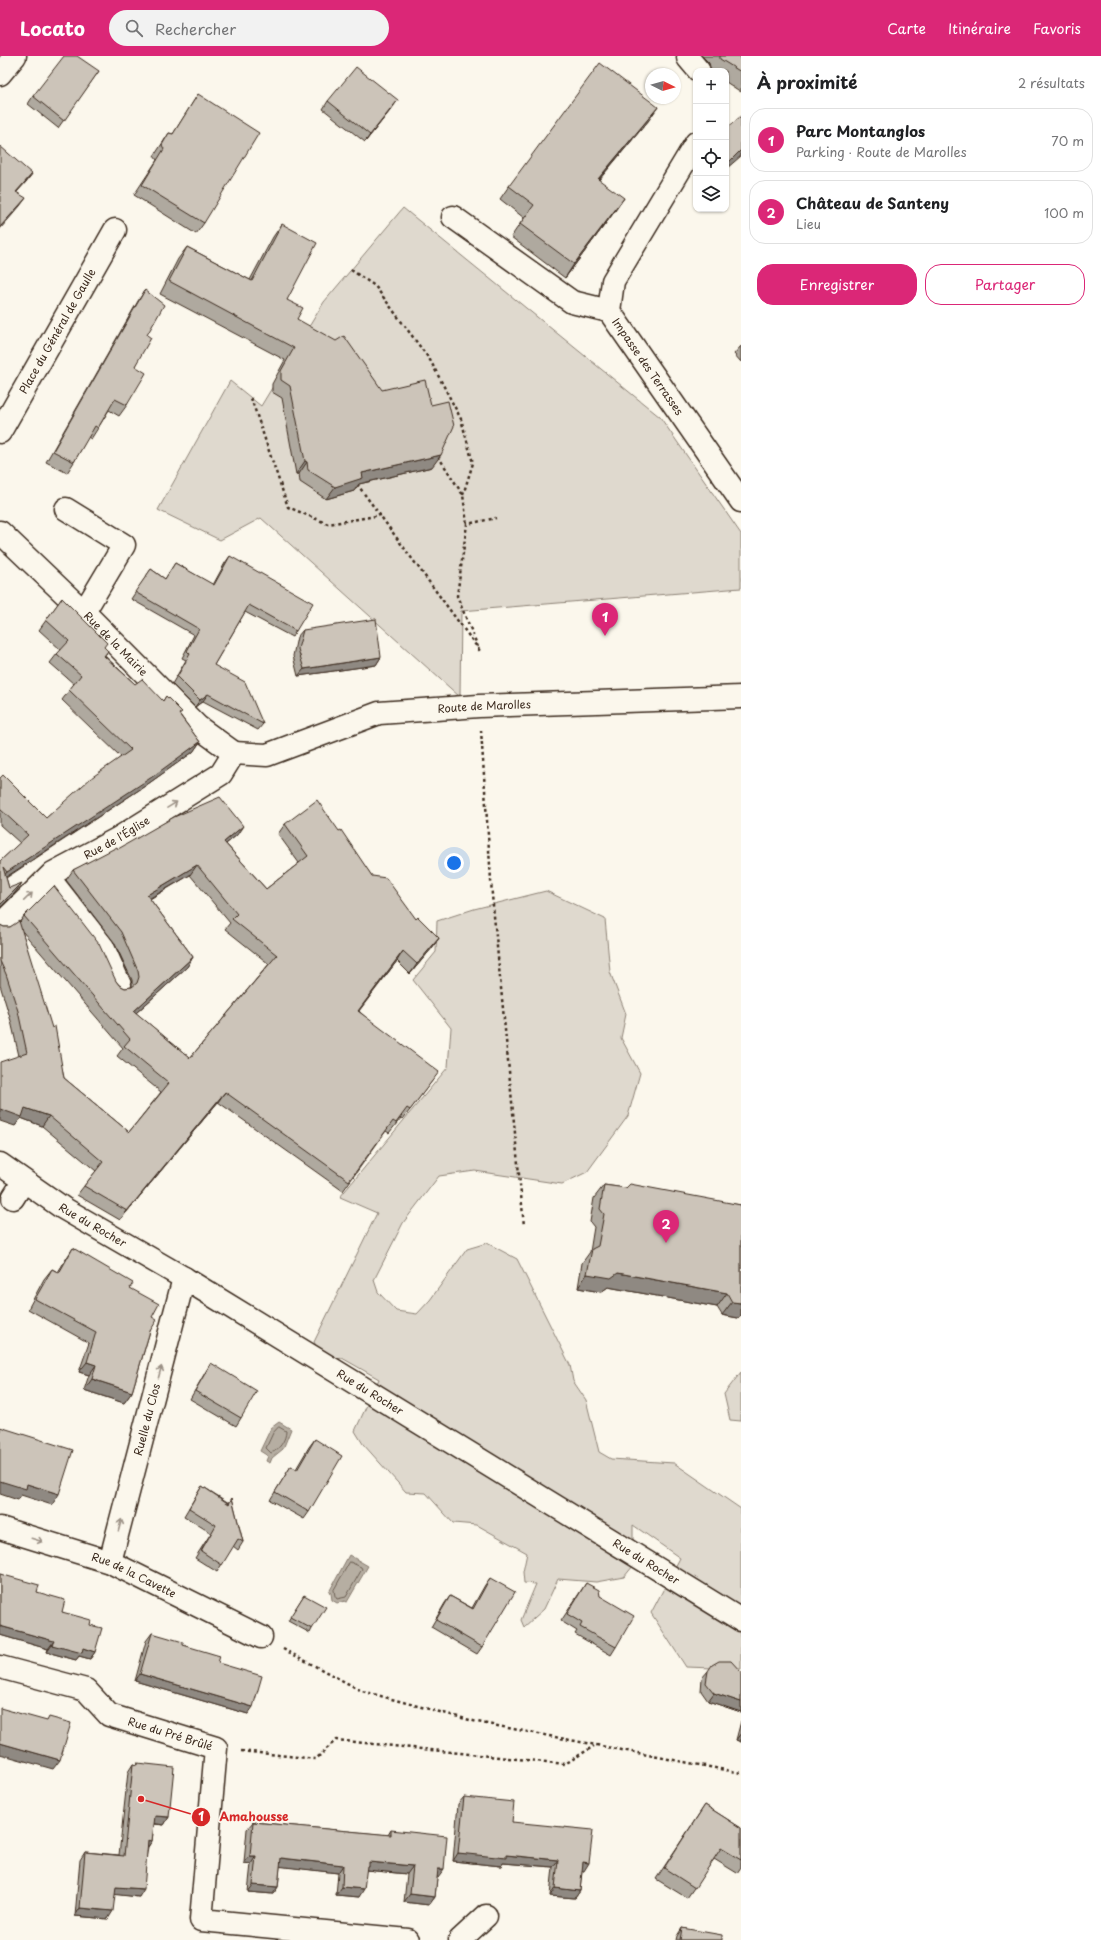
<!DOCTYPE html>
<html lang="fr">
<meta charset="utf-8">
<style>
body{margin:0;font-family:"Playpen Sans",sans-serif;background:#f2f2f2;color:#202124}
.controls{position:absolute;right:12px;top:12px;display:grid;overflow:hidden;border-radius:8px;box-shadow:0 1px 3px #0004}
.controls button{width:36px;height:36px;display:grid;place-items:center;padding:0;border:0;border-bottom:1px solid #e0e0e0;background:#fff;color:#202124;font:20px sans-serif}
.compass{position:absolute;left:645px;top:12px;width:36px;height:36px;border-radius:50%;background:#fff;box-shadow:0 1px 3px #0004;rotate:95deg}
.you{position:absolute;left:454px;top:807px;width:14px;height:14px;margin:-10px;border:3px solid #fff;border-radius:50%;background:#1a73e8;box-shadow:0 0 0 6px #1a73e833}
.badge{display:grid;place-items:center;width:26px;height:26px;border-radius:50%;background:#db2777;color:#fff;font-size:13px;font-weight:700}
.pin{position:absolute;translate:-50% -33px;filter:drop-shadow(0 1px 2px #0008)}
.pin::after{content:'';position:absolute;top:21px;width:14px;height:12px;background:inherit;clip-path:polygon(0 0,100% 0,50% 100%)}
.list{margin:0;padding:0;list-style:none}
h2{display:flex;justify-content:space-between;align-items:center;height:52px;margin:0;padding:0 16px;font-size:17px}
h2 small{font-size:13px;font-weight:400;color:#757577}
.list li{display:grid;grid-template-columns:26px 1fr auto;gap:12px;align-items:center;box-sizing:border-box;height:64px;margin:0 8px 8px;padding:0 8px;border:1px solid #e0e0e0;border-radius:16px}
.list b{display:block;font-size:15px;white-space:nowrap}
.list p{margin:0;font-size:13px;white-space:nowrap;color:#757577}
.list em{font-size:13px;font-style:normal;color:#757577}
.actions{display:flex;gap:8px;padding:12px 16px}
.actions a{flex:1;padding:9px 0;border:1px solid #db2777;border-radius:16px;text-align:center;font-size:14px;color:#db2777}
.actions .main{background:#db2777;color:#fff}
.icon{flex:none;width:22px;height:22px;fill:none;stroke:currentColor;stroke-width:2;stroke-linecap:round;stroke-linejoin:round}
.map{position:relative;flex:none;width:741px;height:1884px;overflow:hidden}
header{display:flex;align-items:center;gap:24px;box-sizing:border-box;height:56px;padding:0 20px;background:#db2777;color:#fff}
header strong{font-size:19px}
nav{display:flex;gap:22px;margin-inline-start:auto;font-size:14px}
.search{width:280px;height:36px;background:#f2f2f2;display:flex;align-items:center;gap:10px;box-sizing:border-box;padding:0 14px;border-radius:22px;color:#757577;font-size:15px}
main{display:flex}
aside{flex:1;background:#fff}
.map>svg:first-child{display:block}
.green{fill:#dfd9ce;stroke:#8d8276}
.water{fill:#b6aea2;stroke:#85796d}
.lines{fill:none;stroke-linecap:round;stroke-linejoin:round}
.shore{stroke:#6c5f53;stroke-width:1}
.minor-casing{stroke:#3b2a1e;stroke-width:25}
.path{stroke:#3b2a1e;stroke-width:2.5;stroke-dasharray:3 3;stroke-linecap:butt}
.minor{stroke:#fbf7ec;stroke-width:22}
.wall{fill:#afa99f;stroke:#3b2a1e;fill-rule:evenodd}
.shaded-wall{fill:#8f8982;stroke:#3b2a1e}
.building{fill:#ccc4b9;stroke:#3b2a1e;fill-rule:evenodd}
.oneway{stroke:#9b9085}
.labels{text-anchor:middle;stroke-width:3.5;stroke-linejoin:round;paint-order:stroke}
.street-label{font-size:11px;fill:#3b2a1e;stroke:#fbf7ec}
.leader{fill:none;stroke:#d62828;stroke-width:1.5}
.callout-dot{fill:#d62828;stroke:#fbf7ec;stroke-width:1.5}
.mark-label{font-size:12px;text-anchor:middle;font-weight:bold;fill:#fff}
.callout-label{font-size:12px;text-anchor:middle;font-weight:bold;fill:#d62828;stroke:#fbf7ec;stroke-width:3.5;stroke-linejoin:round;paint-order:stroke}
</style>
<header>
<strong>Locato</strong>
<div class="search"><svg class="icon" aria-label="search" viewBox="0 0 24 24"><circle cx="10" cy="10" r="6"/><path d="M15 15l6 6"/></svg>Rechercher</div>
<nav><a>Carte</a><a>Itinéraire</a><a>Favoris</a></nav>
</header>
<main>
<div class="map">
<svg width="741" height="1884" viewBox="0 0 741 1884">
<rect width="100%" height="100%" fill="#fbf7ec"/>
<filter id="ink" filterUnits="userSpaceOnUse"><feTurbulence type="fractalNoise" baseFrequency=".025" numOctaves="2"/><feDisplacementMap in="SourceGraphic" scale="8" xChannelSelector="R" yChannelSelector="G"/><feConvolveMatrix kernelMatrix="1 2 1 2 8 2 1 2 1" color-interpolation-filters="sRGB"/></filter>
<g filter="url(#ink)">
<g class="green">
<polygon points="403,152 660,361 741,478 741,532 461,555 460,641 261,462 220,484 158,454 230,325 261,350 324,246"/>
<polygon points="546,835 605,863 610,916 626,958 621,982 640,1017 628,1060 587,1116 562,1128 475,1115 439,1120 403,1167 374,1224 378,1236 396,1255 417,1258 430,1244 467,1193 487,1187 517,1203 570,1309 573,1325 586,1344 599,1396 611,1403 674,1407 741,1453 741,1613 686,1611 651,1557 680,1502 633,1469 633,1510 624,1521 596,1526 558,1523 544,1553 524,1571 521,1564 536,1528 524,1527 523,1516 527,1497 477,1469 453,1467 426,1437 406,1436 363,1388 355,1375 379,1323 342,1302 333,1304 321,1299 314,1286 377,1157 340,1141 448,1011 451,972 413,924 436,896 437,865 474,853"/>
<polygon points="741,1316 741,1365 730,1364 724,1338"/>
</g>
<g class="water">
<polygon points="279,1366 291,1373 283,1393 272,1402 270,1407 266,1405 268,1400 260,1395 271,1372"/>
<polygon points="349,1499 368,1510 347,1546 345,1545 337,1547 332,1544 331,1537 329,1536"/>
</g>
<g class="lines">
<g class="shore">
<path d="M279,1371L286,1375C286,1384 279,1394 271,1397L266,1392L273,1377Z"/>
<polygon points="350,1506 361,1511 362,1513 346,1541 337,1543 335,1540 334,1534"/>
</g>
<defs>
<g id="minor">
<polyline points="688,2 699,15"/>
<polyline points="0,18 15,0"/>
<path id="s1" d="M696,87L613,225L609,255L741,445"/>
<polyline points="453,161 572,246 609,255"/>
<path id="s2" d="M0,376L115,174"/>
<polyline points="66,453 124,489 84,556"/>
<path id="s3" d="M0,476L84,556L198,671L234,697"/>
<path id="s4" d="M234,697L267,699L379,657L479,650L741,641"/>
<polyline points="49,822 103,891 120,929"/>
<path id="s5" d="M0,869L53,817L117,783L221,718L234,697"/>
<path id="s6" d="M0,1108L63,1152L184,1222L741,1564"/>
<polyline points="13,1142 23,1126"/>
<path id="s7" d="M0,1472L110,1506L261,1581"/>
<path id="s8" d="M110,1506L184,1222"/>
<path id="s9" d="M0,1611L86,1634L109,1659L216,1692L201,1864L408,1884"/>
<polyline points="460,1884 486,1860"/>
</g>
</defs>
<use href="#minor" class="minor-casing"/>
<g class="path">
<polyline points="351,214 375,230 430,304 461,363 473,407 463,439"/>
<polyline points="251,342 288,451 328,468 381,459"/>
<polyline points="438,400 463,439 467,468"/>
<polyline points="357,428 480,595"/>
<polyline points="478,591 457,540 467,468 496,462"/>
<polyline points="481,674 492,839 524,1170"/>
<polyline points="283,1593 362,1635 477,1666 741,1717"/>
<polyline points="241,1695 316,1703 336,1684 565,1708 594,1690"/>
</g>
<use href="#minor" class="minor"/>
</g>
<g class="wall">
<polygon points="702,0 741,0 741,36 726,26 726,15 711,15 709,7"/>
<polygon points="99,15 58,72 28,48 33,40"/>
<polygon points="198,38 204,167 196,178 134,139 157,104 154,100 169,77 173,78"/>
<polygon points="328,45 393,51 365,86 323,53"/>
<polygon points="649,64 599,124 615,155 565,222 511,181 524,162 500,143 509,130"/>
<polygon points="282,168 287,244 297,263 432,411 359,428 354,435 326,443 300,426 299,418 296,418 282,342 272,336 272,328 285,304 160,238 178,203 187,191 250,224 273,181"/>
<polygon points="145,234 147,279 135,310 127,349 119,360 109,354 98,372 91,383 88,381 74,406 67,417 46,406 138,245"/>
<polygon points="741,290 741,306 734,298"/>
<polygon points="230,500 296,575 292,581 245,556 214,609 263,668 258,674 203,645 195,651 172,628 186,604 182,602 194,579 131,543 151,513 165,523 175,507 213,529 225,507"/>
<polygon points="62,542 104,591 108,595 105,600 135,628 163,645 166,640 200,686 193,696 145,730 6,822 9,832 15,837 0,852 0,805 20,787 0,769 0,722 46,762 121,701 62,644 74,628 50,607 57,598 61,594 39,574"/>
<polygon points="303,574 381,601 376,609 298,620 293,600 297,581"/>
<path d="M285,768L339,775L372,820L416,863L439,882L432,892L410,918L397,905L359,955L432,1025L403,1063L401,1062L389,1077L386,1075L343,1135L218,1046L120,1164L77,1139L84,1130L96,1115L42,1070L21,1062L15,1070L19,1000L11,965L0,929V869L4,871H10L20,866L24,860L116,925L119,929L125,932L132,931V924L114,886L66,824L73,814L118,793L237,779L226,788L266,833L299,807L278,778ZM190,819L230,867L225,873L269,908L190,1002L136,957L187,911L193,901L150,843ZM22,875L123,992L117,1000L161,1036L129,1076L64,1022Z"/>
<polygon points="604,1129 741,1149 741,1260 738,1262 722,1259 717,1251 608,1231 601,1236 578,1232 582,1207 590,1196 594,1171 590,1166 594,1142"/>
<polygon points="73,1192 130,1232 152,1261 150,1275 132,1336 124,1347 84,1334 89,1319 79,1316 89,1287 28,1253 44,1223 52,1213 58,1216 66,1203"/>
<polygon points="211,1307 241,1362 236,1370 190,1343 206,1315"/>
<polygon points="315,1383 309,1456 304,1463 270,1444 291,1410 296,1413 309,1391"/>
<polygon points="202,1430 229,1447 232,1442 243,1486 238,1494 233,1490 217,1516 195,1502 211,1477 184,1460 197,1438"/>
<polygon points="0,1518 37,1536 62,1556 90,1569 95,1596 90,1603 79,1600 76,1604 47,1596 48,1593 0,1579"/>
<polygon points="490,1522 482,1591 477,1598 431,1571 445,1547 450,1540 472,1552 485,1529"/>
<polygon points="586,1527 600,1540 616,1591 611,1599 575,1578 577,1575 561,1565"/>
<polygon points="304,1539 312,1573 310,1577 288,1565"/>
<polygon points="152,1577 183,1589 218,1607 248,1658 135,1625 146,1585"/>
<polygon points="708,1615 741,1616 741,1656 708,1645 701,1635 702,1622"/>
<polygon points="741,1665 741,1686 736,1684"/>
<polygon points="137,1707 169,1761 164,1769 154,1768 152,1785 148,1791 139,1841 115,1838 108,1863 75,1860 80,1804 85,1796 119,1799 128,1716 133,1708 136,1709"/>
<polygon points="464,1741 512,1766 584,1815 582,1814 580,1835 575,1842 550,1840 553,1811 503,1807 501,1810 453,1805 458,1748"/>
<polygon points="705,1749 741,1772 741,1811 737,1817 714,1803 687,1842 656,1823"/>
<polygon points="253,1766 388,1779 391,1774 438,1821 437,1821 435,1841 429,1849 404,1846 407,1818 366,1814 359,1841 336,1839 338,1817 280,1810 278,1831 273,1838 248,1836 251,1808 244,1807 247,1773"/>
<polygon points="682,1872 722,1884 676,1884 677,1880"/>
</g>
<g class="shaded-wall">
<polygon points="398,44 393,51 365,86 370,79"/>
<polygon points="658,51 649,64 588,136 598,123"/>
<polygon points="741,94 741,100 726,113 726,109"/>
<polygon points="32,118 26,126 10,144 16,136"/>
<polygon points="26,142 20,150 0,173 0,171"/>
<polygon points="624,142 615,155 565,222 574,208"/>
<polygon points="441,399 432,411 359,428 354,435 326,443 335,431 362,417"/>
<polygon points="305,405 307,406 299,418 296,418"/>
<polygon points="381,601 376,609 298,620 304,613"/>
<polygon points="208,638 203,645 195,651 200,644"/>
<polygon points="200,686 193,696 145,730 0,825 7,816"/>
<polygon points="243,770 237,779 217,795 224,786"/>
<polygon points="197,809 190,819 140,848 147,839"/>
<polygon points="22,827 15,837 0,852 0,849"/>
<polygon points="439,882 432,892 410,918 417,908"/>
<polygon points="403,895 397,905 351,964 358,955"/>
<polygon points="193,901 187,911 127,965 134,955"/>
<polygon points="225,1036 218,1046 120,1164 127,1155"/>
<polygon points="25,1052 49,1060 42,1070 21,1062 15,1070 0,1065 0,1053"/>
<polygon points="618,1217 727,1237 717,1251 608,1231 601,1236 578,1232 587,1218"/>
<polygon points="732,1246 741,1247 741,1260 738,1262 722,1259"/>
<polygon points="87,1306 96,1309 89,1319 79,1316"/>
<polygon points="92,1323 132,1336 124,1347 84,1334"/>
<polygon points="0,1425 27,1428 59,1438 52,1449 21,1439 18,1444 0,1438"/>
<polygon points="0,1570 54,1585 48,1593 0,1579"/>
<polygon points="52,1589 83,1592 95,1596 90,1603 79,1600 76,1604 47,1596"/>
<polygon points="140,1618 253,1651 248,1658 135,1625"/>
<polygon points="714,1637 741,1646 741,1656 708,1645"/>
<polygon points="741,1677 741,1686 736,1684"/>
<polygon points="0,1687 60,1704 53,1713 0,1698"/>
<polygon points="155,1760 169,1761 164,1769 150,1767"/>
<polygon points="148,1784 152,1785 147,1792"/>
<polygon points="458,1797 506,1799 558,1804 553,1811 503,1807 501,1810 453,1805"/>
<polygon points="250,1800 256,1800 251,1808 244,1807"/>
<polygon points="281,1802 343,1809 338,1817 276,1810"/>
<polygon points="369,1806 413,1810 407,1818 366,1814 362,1817"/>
<polygon points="583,1806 589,1807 584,1815 578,1814"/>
<polygon points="438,1813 444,1813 438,1821 433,1820"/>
<polygon points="253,1829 278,1831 273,1838 248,1836"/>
<polygon points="116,1831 144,1833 139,1841 110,1838"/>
<polygon points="342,1831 364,1833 359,1841 336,1839"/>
<polygon points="555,1832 580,1835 575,1842 550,1840"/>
<polygon points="410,1838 435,1841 429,1849 404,1846"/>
<polygon points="80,1852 113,1855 108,1863 75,1860"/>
</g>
<g class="building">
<polygon points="64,0 77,0 99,15 64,65 33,40"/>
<polygon points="720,0 741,0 741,16 720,3"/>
<polygon points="600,7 658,51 598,123 624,142 574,208 520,168 534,149 509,130"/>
<polygon points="356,11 398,44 370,79 328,45"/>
<polygon points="198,38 259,77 204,167 142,129 164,93 162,89 169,77 173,78"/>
<polygon points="741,60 741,94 726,109 726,73"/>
<polygon points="0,90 32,118 16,136 26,142 0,171"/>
<polygon points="282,168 317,187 287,244 303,252 297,263 336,285 344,280 382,334 425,324 431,349 448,345 454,370 441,399 362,417 363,422 335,431 308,414 307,406 305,405 290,330 281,324 281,315 294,292 169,225 187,191 252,225"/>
<polygon points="145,234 164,249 147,279 151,282 135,310 146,317 127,349 115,343 98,372 95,370 74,406 53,395"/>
<polygon points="230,500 313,547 296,575 249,549 214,609 245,626 263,668 208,638 200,644 177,621 190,598 187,595 199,573 135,536 151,513 165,523 175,507 214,529"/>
<polygon points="62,542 107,587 104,591 108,595 104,600 135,628 142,623 163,645 166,640 182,656 179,658 200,686 152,721 7,816 3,811 9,832 22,827 0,849 0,805 28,779 0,753 0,722 3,719 46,762 91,722 131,694 69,634 81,619 57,598 69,585 46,564"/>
<polygon points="376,563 381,601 304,613 298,593 303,574"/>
<path d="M220,741L243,770L224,786L266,833L308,800L285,768L317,744L339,775L341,774L372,820L386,822L416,863L418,861L439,882L417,908L403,895L358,955L439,1016L410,1054L407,1052L396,1067L393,1065L349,1125L225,1036L127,1155L84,1130L103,1106L49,1060L25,1052L22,1061L0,1053V1006L27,997L18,955L6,918L0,905V869L4,871H10L19,865L52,972L55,970L64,1022L129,1076L169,1027L124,990L130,983L24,860L54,830L99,888L116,925L119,929L125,932L132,931L137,927L139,921L138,915L121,876L73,814L117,791L118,793L174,761ZM197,809L237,858L232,863L277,899L190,1002L134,955L193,901L147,839Z"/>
<polygon points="630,1128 741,1149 741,1247 732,1246 727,1237 618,1217 611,1222 587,1218 592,1193 598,1190 604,1158 600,1153 604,1129 626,1132"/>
<polygon points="73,1192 133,1227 130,1232 159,1248 152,1261 157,1264 150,1275 132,1336 92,1323 96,1309 87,1306 96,1276 35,1243 52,1213 59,1217"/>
<polygon points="211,1307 257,1335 241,1362 195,1335"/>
<polygon points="0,1371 73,1394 59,1438 27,1428 26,1433 0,1425"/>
<polygon points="315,1383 342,1400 309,1456 275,1436 291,1410 297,1414"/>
<polygon points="202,1430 229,1448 232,1442 243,1486 238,1483 222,1509 201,1495 216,1469 189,1452"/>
<polygon points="0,1518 39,1529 37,1536 65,1544 62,1556 91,1564 90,1569 102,1572 95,1596 83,1592 82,1597 52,1589 54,1585 0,1570"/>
<polygon points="490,1522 515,1536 482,1591 436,1564 450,1540 473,1553"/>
<polygon points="586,1527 599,1534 600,1540 634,1560 616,1591 580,1571 582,1567 567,1558"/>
<polygon points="304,1539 326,1551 312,1573 290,1561"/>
<polygon points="152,1577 183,1586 183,1589 220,1600 218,1607 262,1620 253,1651 140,1618"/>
<polygon points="719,1605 731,1605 741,1616 741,1646 714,1637 706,1627 708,1615 712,1609"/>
<polygon points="0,1652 47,1665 49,1661 71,1667 60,1704 0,1687"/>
<polygon points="137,1707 174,1711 169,1761 155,1760 152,1785 148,1784 144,1833 116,1831 113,1855 80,1852 85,1796 124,1800 133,1708 137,1709"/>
<polygon points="464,1741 514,1746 512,1766 593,1774 589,1807 583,1806 580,1835 555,1832 558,1804 506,1799 506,1802 458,1797"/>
<polygon points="705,1749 741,1772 741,1804 721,1792 695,1832 664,1812"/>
<polygon points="253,1766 391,1779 391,1774 447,1780 444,1813 438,1813 435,1841 410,1838 413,1810 369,1806 369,1810 367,1810 364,1833 342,1831 343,1809 281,1802 278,1831 253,1829 256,1800 250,1800"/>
<polygon points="682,1872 722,1879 722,1884 680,1884"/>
</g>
<defs><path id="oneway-shaft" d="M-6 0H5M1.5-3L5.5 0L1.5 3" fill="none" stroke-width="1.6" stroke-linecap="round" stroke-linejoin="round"/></defs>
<g class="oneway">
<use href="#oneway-shaft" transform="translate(172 749) rotate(-32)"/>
<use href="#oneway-shaft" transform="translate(28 841) rotate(-44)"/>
<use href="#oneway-shaft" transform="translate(160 1316) rotate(-75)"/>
<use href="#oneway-shaft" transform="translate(120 1469) rotate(-75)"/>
<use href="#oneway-shaft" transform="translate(37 1484) rotate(17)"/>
</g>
</g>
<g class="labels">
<g class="street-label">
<text dy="4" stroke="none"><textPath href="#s2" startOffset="116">Place du Général de Gaulle</textPath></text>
<text dy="4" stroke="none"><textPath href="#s1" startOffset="259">Impasse des Terrasses</textPath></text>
<text dy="4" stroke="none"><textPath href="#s3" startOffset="161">Rue de la Mairie</textPath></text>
<text dy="4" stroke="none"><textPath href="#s4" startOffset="258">Route de Marolles</textPath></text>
<text dy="4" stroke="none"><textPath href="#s5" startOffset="147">Rue de l'Église</textPath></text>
<text dy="4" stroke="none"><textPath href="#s6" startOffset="111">Rue du Rocher</textPath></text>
<text dy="4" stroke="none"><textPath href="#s6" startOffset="435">Rue du Rocher</textPath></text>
<text dy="4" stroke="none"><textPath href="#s8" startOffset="147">Ruelle du Clos</textPath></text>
<text dy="4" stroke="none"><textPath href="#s6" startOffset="759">Rue du Rocher</textPath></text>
<text dy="4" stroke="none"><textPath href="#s7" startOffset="142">Rue de la Cavette</textPath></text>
<text dy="4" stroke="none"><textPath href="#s9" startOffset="187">Rue du Pré Brûlé</textPath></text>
</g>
</g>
<path class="leader" d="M141 1743L201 1761"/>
<g class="callout-dot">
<circle cx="141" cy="1743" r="4"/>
<circle cx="201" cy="1761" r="10"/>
</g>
<g class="mark-label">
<text x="201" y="1765">1</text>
</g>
<g class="callout-label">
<text x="254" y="1765">Amahousse</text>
</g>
</svg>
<div class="controls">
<button>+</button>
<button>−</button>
<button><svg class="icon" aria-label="locate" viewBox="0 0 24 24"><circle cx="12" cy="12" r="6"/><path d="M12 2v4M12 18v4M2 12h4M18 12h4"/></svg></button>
<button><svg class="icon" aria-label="layers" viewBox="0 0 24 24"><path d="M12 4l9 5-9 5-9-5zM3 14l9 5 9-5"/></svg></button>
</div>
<svg class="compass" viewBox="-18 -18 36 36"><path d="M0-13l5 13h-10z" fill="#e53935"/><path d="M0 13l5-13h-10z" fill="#757577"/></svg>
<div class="you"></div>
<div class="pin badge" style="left:605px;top:580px">1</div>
<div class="pin badge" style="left:666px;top:1187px">2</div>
</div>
<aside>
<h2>À proximité<small>2 résultats</small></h2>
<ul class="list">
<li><span class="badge">1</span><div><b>Parc Montanglos</b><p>Parking · Route de Marolles</p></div><em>70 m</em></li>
<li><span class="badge">2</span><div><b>Château de Santeny</b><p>Lieu</p></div><em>100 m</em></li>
</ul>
<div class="actions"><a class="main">Enregistrer</a><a>Partager</a></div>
</aside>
</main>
